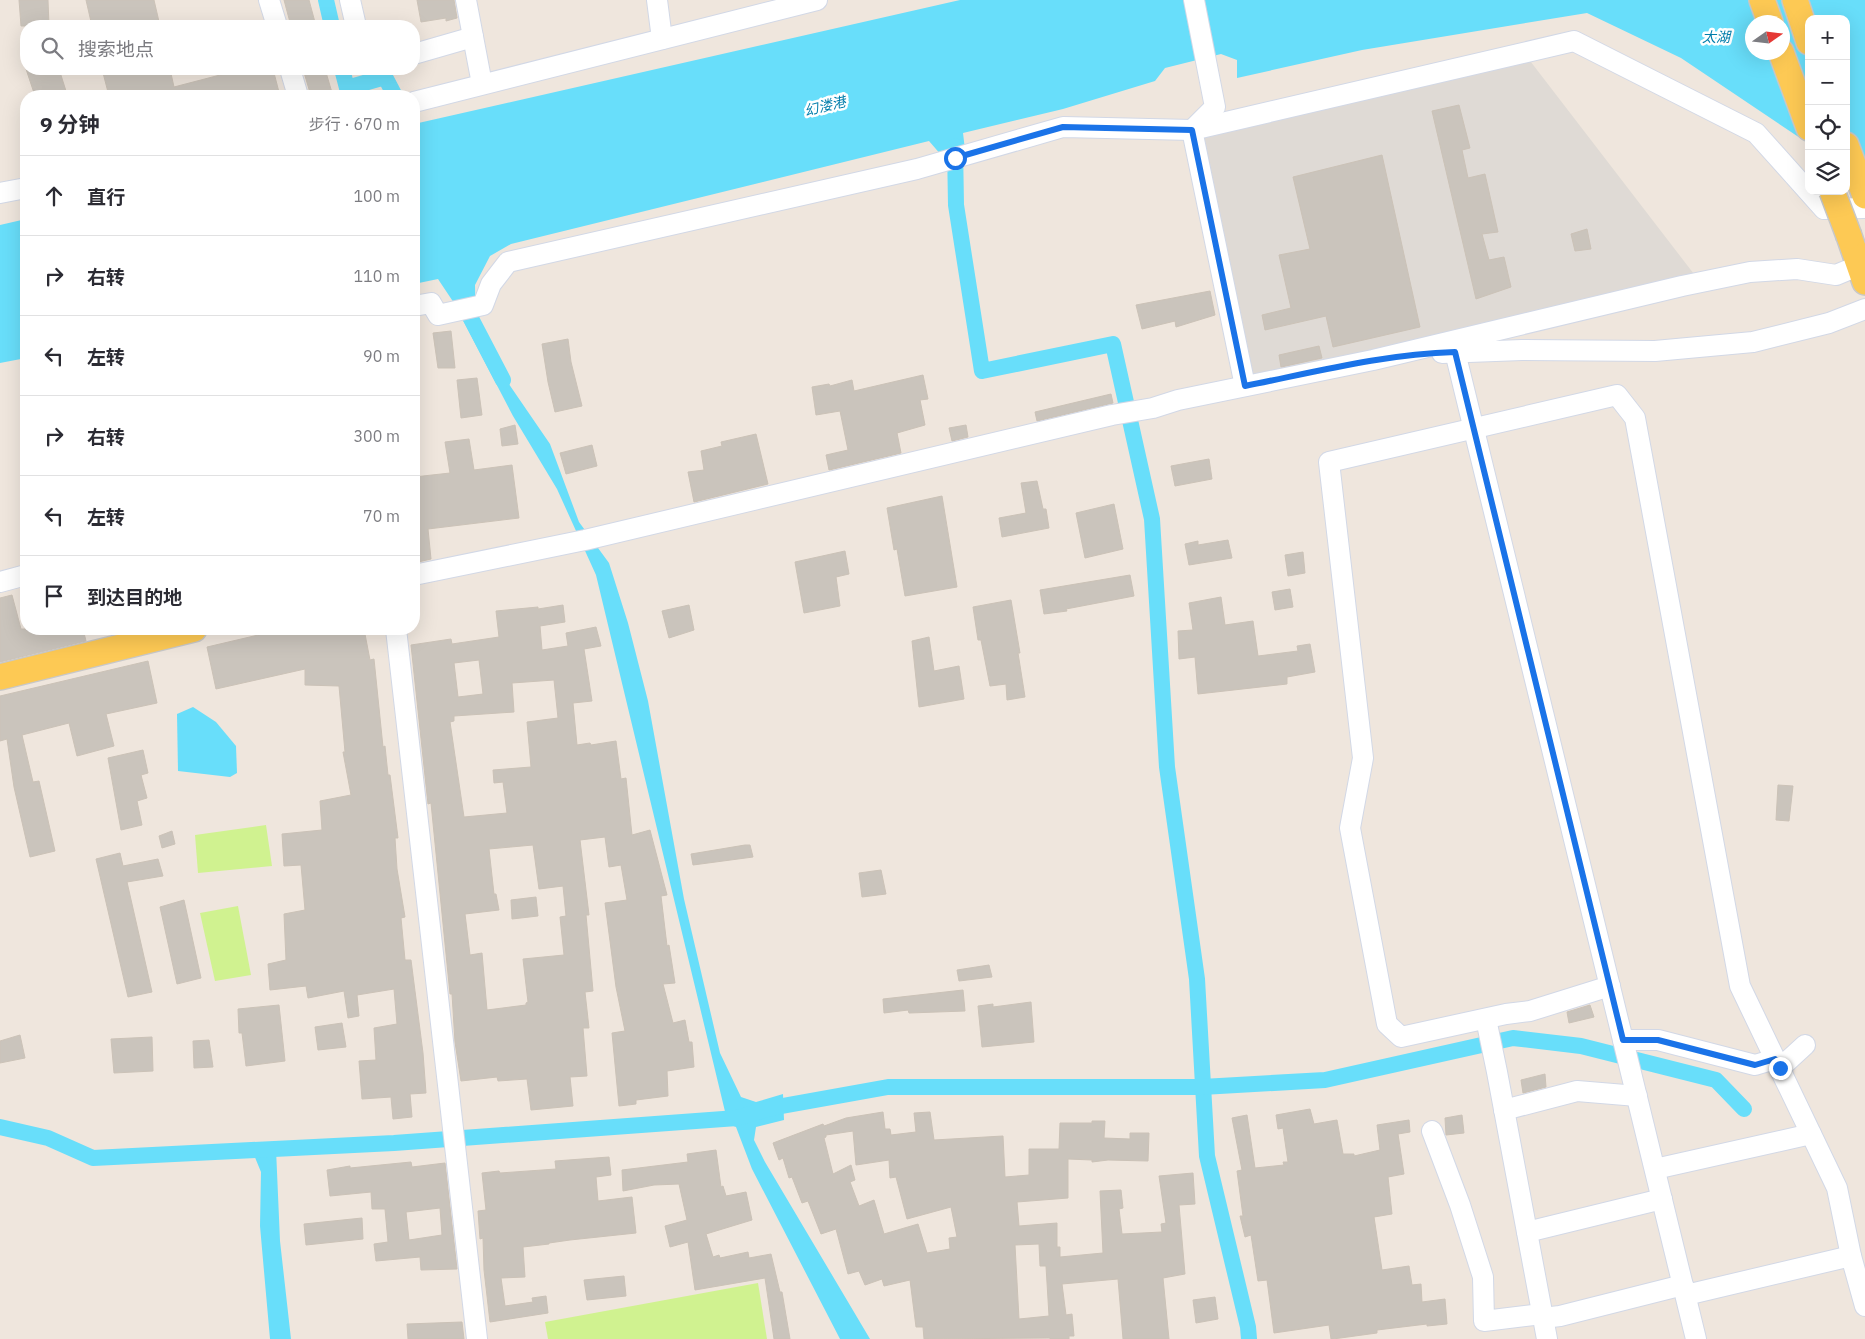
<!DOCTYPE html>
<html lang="zh">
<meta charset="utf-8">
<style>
body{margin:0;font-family:"IBM Plex Sans","Noto Sans SC",sans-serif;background:#f7f7f7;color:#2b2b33}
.controls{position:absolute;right:15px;top:15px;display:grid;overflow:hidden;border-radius:10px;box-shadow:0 5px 20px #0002}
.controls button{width:45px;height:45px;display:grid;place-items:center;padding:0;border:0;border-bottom:1px solid #e1e1e2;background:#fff;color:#2b2b33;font:25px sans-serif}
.compass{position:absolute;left:1745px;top:15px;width:45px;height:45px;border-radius:50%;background:#fff;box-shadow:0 5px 20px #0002;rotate:76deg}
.stop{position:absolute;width:15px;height:15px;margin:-11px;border:4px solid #1a73e8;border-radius:50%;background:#fff}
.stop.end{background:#1a73e8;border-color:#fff;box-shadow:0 1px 5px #0008}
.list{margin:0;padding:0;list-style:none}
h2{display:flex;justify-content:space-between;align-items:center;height:65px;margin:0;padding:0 20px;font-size:21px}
h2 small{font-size:16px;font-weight:400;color:#7c7c81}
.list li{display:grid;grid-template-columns:32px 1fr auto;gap:15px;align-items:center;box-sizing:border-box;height:80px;padding:0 20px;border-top:1px solid #e1e1e2}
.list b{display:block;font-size:19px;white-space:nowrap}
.list em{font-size:16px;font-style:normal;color:#7c7c81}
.icon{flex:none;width:28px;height:28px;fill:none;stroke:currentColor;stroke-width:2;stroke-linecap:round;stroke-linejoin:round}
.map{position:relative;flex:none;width:1865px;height:1339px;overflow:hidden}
.search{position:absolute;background:#fff;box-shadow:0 5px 20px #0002;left:20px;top:20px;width:400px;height:55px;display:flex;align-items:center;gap:12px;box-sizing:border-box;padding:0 18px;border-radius:20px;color:#7c7c81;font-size:19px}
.panel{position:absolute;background:#fff;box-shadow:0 5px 20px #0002;left:20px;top:90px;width:400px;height:545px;border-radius:20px}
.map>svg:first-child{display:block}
.pitch{fill:#d0f290}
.plaza{fill:#dfdad5}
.water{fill:#68defa;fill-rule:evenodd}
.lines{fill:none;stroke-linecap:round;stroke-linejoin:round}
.canal{stroke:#68defa;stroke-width:16}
.building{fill:#cac4bc;stroke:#cbc2b7;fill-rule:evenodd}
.minor-casing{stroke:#d2d8e6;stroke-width:22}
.major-casing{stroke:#c8c8c8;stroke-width:28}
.minor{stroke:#fff;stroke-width:20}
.major{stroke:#fdc954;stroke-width:25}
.major-bridge-casing{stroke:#c8c8c8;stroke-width:28;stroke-linecap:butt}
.major-bridge{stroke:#fdc954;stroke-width:25}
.route{stroke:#1a73e8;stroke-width:6}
.labels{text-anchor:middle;stroke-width:5;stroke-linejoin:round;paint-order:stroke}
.water-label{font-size:14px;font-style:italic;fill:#017dab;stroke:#fff}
</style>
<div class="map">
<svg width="1865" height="1339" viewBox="0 0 1865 1339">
<rect width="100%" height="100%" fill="#efe6dd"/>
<g class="pitch">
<polygon points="266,825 272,866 198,873 195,835"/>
<polygon points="238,906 251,975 215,981 200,913"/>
<polygon points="758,1283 767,1339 548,1339 545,1322"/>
</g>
<polygon class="plaza" points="1524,53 1697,278 1245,386 1192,130"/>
<g class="water">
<path d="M960,0H1865V158L1846,159V19H1809V144L1681,58L1587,13L1362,50L1237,78V60L1221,54L1165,68L1155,81L1063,109L963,133L965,150L942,156L929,141L511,244L490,256L475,285L476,336L550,444L579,522L609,563L628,623L648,701L684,899L720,1053L741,1097L756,1102L783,1094L784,1120L756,1127L754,1140L765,1162L870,1339H840L752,1169L736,1127L728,1124L596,575L557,489L513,416L454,303L438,279L414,284V124ZM1752,22H1782V52H1752Z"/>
<polygon points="26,219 26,358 0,363 0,225"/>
<polygon points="193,707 216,722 236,746 237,773 230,777 178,771 177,714"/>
<polygon points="276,1149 280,1241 291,1339 270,1339 260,1226 261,1172 252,1150"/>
</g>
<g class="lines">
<g class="canal">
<polyline points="326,0 332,26"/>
<polyline points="342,69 347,88 385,77 395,96"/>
<polyline points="955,146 956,205 982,371 1113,344 1152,519 1167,767 1197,979 1207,1156 1248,1327 1249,1339"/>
<polyline points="466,309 503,380"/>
<polyline points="0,1127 48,1138 93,1158 394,1143 737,1118 771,1108 888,1087 1202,1087 1325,1080 1513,1038 1581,1046 1716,1080 1744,1109"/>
</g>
</g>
<g class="building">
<polygon points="19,0 48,0 49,26 21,26"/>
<polygon points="86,0 154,0 160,26 92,26"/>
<polygon points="284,0 309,0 316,26 291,26"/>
<polygon points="417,0 454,0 457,18 446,21 446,18 421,22"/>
<polygon points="26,69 59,69 66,91 50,96 35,96"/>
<polygon points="102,69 170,69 174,87 243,69 273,69 280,96 109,96"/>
<polygon points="303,69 325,69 333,96 311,96"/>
<polygon points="1459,105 1470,148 1462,150 1468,178 1485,174 1498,232 1482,234 1489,260 1504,257 1511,287 1476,299 1432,111"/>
<polygon points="1382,155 1420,327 1333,347 1326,316 1265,330 1262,315 1291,308 1279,255 1310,249 1293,177"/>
<polygon points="1587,229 1591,249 1575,251 1571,234"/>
<polygon points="1210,291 1215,315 1176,327 1175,321 1142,329 1136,305"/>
<polygon points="451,331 455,368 438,368 433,333"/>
<polygon points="568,339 571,362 582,406 555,412 548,382 542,344"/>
<polygon points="1319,346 1322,358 1281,367 1279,355"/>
<polygon points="923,375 928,399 920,400 925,425 897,433 901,453 829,470 826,455 848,450 840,411 816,415 812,387 829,384 830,386 852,380 854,391"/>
<polygon points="477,378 482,415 461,418 457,380"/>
<polygon points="1111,394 1113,403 1037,421 1035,412"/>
<polygon points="515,425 518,444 502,446 500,429"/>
<polygon points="966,425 968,437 952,441 949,428"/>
<polygon points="756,434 768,484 694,502 688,472 704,470 701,451 722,446 721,442"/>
<polygon points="469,439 474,470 512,465 519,518 428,529 431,559 414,563 414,477 450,473 445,442"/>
<polygon points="592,445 597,466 566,474 560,453"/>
<polygon points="1209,459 1212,479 1175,486 1171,466"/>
<polygon points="1037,481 1043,509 1046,509 1049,528 1002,537 999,518 1026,513 1021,483"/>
<polygon points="942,496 957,587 905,596 897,549 894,550 887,508"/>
<polygon points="1114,504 1123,549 1085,558 1076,513"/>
<polygon points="1228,540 1232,558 1189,565 1185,544 1198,541 1198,545"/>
<polygon points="845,551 849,574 836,577 840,606 804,613 795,562"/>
<polygon points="1303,552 1305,573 1288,576 1285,555"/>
<polygon points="1130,575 1134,596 1066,609 1067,611 1044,614 1040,590"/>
<polygon points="1290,589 1293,607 1275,610 1272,592"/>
<polygon points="12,595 21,629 83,629 86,641 0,662 0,598"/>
<polygon points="1221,597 1225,625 1253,621 1258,656 1298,651 1297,646 1310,644 1315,672 1287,677 1287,684 1198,694 1195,657 1179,659 1178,631 1193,630 1189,603"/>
<polygon points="1011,600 1020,653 1018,653 1025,697 1007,700 1006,684 990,686 981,640 978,640 973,607"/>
<path d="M563,605L565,622L540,626L542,650L568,646L566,633L596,627L601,646L584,649L592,701L573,703L577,745L590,743L591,745L616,741L621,779L626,778L632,835L650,830L667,895L661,896L667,946L669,945L675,983L663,984L673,1023L685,1020L689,1042H692L694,1067L667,1071L668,1096L636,1100V1104L619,1106L612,1033L625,1031L616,987L605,903L627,900L621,865L609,867L605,837L580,840L589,915H586L593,991L585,992L589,1028H583L587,1076L570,1077L573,1106L531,1110L527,1079L498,1081L497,1077L461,1081L455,1042L452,994H450L431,803L428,804L411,645L451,639L452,644L499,637L496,611L538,607V609ZM479,660L483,694L458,697L454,663ZM554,680L558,718L527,722L531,767L493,770L494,783L503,782L507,813L464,817L450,722L454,721V716L514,712L512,683ZM533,845L539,889L563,886L566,916L560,917L564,955L523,959L528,1002L526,1003V1005L487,1010L482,953L470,955L465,914L499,910L496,894H494L489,849Z"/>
<polygon points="689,605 694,630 669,638 662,611"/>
<polygon points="284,629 284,632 295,629 364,629 370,660 374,659 383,747 385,746 388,775 390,775 398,838 395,838 397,869 405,917 401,918 405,960 411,960 423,1053 426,1093 410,1094 412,1117 393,1119 391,1097 362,1099 359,1061 376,1060 374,1028 397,1024 394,989 357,995 359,1016 348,1018 344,991 308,998 306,986 270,990 268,964 286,960 284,914 305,910 301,865 284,866 282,834 322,830 320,801 351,795 343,752 345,752 339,686 305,685 305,669 216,689 207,647"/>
<polygon points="929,637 934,671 959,666 964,699 919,707 912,641"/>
<polygon points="148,661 157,703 106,714 114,746 77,756 69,723 22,735 33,782 39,781 55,851 30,857 14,787 7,739 0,741 0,696"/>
<polygon points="143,750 148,773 141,775 147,798 137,801 142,825 121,830 108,758"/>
<polygon points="1778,785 1793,786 1789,821 1776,820"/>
<polygon points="172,831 175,844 162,848 159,836"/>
<polygon points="745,845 750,845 753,857 693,865 691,854"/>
<polygon points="120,853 123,866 158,859 163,876 127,882 152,992 128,997 96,859"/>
<polygon points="881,870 886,894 862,897 859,873"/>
<polygon points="536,897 538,916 512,919 511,900"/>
<polygon points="184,900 201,978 177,984 160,907"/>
<polygon points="989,965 992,977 959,981 957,970"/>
<polygon points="963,990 965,1011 909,1013 908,1010 884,1013 883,999"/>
<polygon points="1031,1002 1034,1042 982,1047 978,1006 993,1004 993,1007"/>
<polygon points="279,1005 285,1061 246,1066 242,1033 239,1033 238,1009"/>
<polygon points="1590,1005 1594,1017 1569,1023 1567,1012"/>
<polygon points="342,1023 346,1047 318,1050 315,1027"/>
<polygon points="20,1035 25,1058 0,1063 0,1041"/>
<polygon points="152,1037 153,1071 114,1073 111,1039"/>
<polygon points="209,1040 213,1067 194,1068 193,1041"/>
<polygon points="1545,1074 1546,1087 1523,1093 1521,1080"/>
<polygon points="1310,1109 1314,1124 1337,1120 1343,1154 1354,1154 1354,1156 1380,1150 1377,1125 1409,1120 1410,1132 1398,1134 1404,1174 1388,1177 1392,1214 1374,1217 1382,1270 1409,1266 1412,1285 1421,1284 1422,1302 1445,1299 1447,1324 1427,1326 1427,1324 1377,1330 1377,1333 1333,1339 1331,1339 1329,1325 1274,1333 1267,1280 1258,1281 1251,1235 1245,1237 1240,1216 1243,1216 1237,1171 1242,1170 1232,1118 1247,1115 1255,1168 1284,1165 1283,1162 1288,1162 1283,1128 1278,1129 1276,1115"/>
<path d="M883,1112L885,1129H890L891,1135L916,1132L914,1113L930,1112L934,1140L1003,1136L1005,1177L1029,1175V1149H1059L1060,1123H1092V1121H1105L1104,1138L1130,1139V1133H1149L1148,1161L1108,1160L1092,1162V1160L1068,1159V1198L1017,1202L1019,1226L1057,1223V1247H1060V1257L1103,1253L1100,1191L1121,1190L1123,1208L1119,1209L1122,1234L1162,1232L1161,1224L1166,1223L1159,1176L1193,1173L1195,1204L1179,1205L1185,1274L1163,1278L1169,1339H1123L1118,1279L1062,1284L1066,1315L1072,1314L1074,1336H1069V1339H1050V1338L924,1339L923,1327H916L910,1280L884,1286L882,1279L865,1285L859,1271L848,1274L836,1229L821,1234L808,1201L802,1203L792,1177L789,1178L783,1158L779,1160L773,1143L823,1124L824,1126L846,1118ZM853,1131L856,1165L889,1160L890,1178L896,1177L907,1219L951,1207L957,1237L949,1238L950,1249L927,1253L918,1224L884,1234L874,1200L859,1206L850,1182L855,1180L851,1165L833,1174L824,1138L826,1137V1135ZM1039,1244L1040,1266H1046L1049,1316L1019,1319L1015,1245Z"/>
<polygon points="1462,1115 1464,1133 1446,1135 1445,1118"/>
<polygon points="716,1150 721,1187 723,1186 726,1196 746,1192 752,1220 706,1234 713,1257 719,1255 720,1258 748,1252 749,1258 771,1254 780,1292 782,1292 790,1339 774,1339 765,1278 695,1290 688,1242 670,1247 665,1226 687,1220 679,1184 654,1185 623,1191 622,1170 688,1162 687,1154"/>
<polygon points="609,1157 611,1175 596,1177 598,1201 632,1197 636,1233 570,1240 549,1243 549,1244 523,1247 525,1277 501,1278 505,1306 533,1302 532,1298 546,1296 548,1313 490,1322 484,1270 483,1238 480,1239 478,1211 486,1210 482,1173 499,1171 500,1173 556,1169 555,1161"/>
<path d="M411,1162L412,1167L445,1163L457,1269L421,1270L420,1257L376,1261L374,1244L388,1242L385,1209H372L371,1192L330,1196L327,1170L350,1166V1168ZM440,1208L442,1235L409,1240L406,1212Z"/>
<polygon points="362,1218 363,1239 306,1245 304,1224"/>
<polygon points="624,1276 626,1296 587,1300 584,1280"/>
<polygon points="1215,1297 1218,1319 1196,1323 1193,1300"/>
<polygon points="462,1322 464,1339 408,1339 407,1324"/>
</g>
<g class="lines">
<defs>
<g id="minor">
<polyline points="269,0 277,26"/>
<polyline points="350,0 356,26"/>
<polyline points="466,0 482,84"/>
<polyline points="657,0 662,39"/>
<polyline points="1194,0 1215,107 1192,130 1245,386"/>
<polyline points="414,54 473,37"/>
<polyline points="290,69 298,96"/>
<polyline points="414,102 817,0"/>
<polyline points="0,193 26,188"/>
<polyline points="414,306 431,303 438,315 483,305 491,284 508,262 917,169 1063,127 1192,130 1574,41 1756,133 1824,209 1865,208"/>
<polyline points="1455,352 1696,1339"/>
<polyline points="1442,353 1522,350 1655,351 1753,342 1829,323 1865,309"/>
<polyline points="414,575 585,540 1112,415 1153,408 1178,400 1373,360 1682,286 1750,272 1797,269 1836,275 1865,263"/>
<polyline points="0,582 26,575"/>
<polyline points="396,629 477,1339"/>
<polyline points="1610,986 1530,1011 1506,1014 1401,1037 1387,1024 1350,828 1363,758 1329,462 1617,395 1635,418 1740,986 1837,1188 1851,1256 1865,1306"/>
<polyline points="1486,1019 1497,1072 1547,1339"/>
<polyline points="1623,1040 1658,1040 1755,1065 1775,1059"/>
<polyline points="1780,1068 1805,1045"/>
<polyline points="1504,1110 1577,1091 1637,1096"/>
<polyline points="1432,1131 1460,1205 1483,1277 1484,1321 1542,1314"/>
<polyline points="1655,1169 1811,1134"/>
<polyline points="1527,1232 1662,1199"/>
<polyline points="1686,1295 1851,1256"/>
<polyline points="1543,1318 1560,1316 1683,1285"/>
</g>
<g id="major">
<polyline points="1762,0 1770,22"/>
<polyline points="1795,0 1809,42"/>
<polyline points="1781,52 1809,128"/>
<polyline points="1846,145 1865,196"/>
<polyline points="1849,236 1865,282"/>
<polyline points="0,677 194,629"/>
</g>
</defs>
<use href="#minor" class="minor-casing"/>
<use href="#major" class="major-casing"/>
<use href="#minor" class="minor"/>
<use href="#major" class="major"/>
<defs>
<polyline id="major-bridge" points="1832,191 1849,236"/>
</defs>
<use href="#major-bridge" class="major-bridge-casing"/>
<use href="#major-bridge" class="major-bridge"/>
</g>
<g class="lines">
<path class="route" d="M955,158L1063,127L1192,130L1245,386C1315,372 1384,354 1455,352L1623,1040H1658L1755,1065L1775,1059L1780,1068"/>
</g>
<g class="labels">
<g class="water-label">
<text x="1716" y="42">太湖</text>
<text transform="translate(825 106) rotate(-14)" y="5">幻溇港</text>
</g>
</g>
</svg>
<div class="controls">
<button>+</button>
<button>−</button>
<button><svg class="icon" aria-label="locate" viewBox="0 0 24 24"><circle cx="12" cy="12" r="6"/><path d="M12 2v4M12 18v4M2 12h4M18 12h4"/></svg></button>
<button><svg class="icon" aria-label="layers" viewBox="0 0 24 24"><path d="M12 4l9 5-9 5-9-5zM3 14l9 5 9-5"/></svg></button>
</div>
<svg class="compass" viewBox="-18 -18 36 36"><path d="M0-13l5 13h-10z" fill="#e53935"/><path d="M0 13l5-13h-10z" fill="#7c7c81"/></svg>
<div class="stop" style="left:955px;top:158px"></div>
<div class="stop end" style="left:1780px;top:1068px"></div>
<div class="search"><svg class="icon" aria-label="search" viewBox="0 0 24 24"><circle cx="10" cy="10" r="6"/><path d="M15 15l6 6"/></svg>搜索地点</div>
<section class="panel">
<h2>9 分钟<small>步行 · 670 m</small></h2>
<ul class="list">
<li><svg class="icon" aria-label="ahead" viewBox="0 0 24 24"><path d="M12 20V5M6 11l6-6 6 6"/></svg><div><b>直行</b></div><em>100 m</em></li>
<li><svg class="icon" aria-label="right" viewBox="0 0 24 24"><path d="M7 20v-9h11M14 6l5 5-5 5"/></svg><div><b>右转</b></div><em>110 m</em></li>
<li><svg class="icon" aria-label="left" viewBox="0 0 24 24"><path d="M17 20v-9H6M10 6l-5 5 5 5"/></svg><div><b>左转</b></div><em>90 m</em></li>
<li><svg class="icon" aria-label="right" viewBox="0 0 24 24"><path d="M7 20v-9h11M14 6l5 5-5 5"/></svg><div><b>右转</b></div><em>300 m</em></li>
<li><svg class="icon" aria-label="left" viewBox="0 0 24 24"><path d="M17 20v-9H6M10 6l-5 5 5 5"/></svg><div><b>左转</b></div><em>70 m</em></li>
<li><svg class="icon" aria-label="arrive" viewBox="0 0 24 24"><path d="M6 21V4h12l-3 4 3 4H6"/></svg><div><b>到达目的地</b></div></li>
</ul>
</section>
</div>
